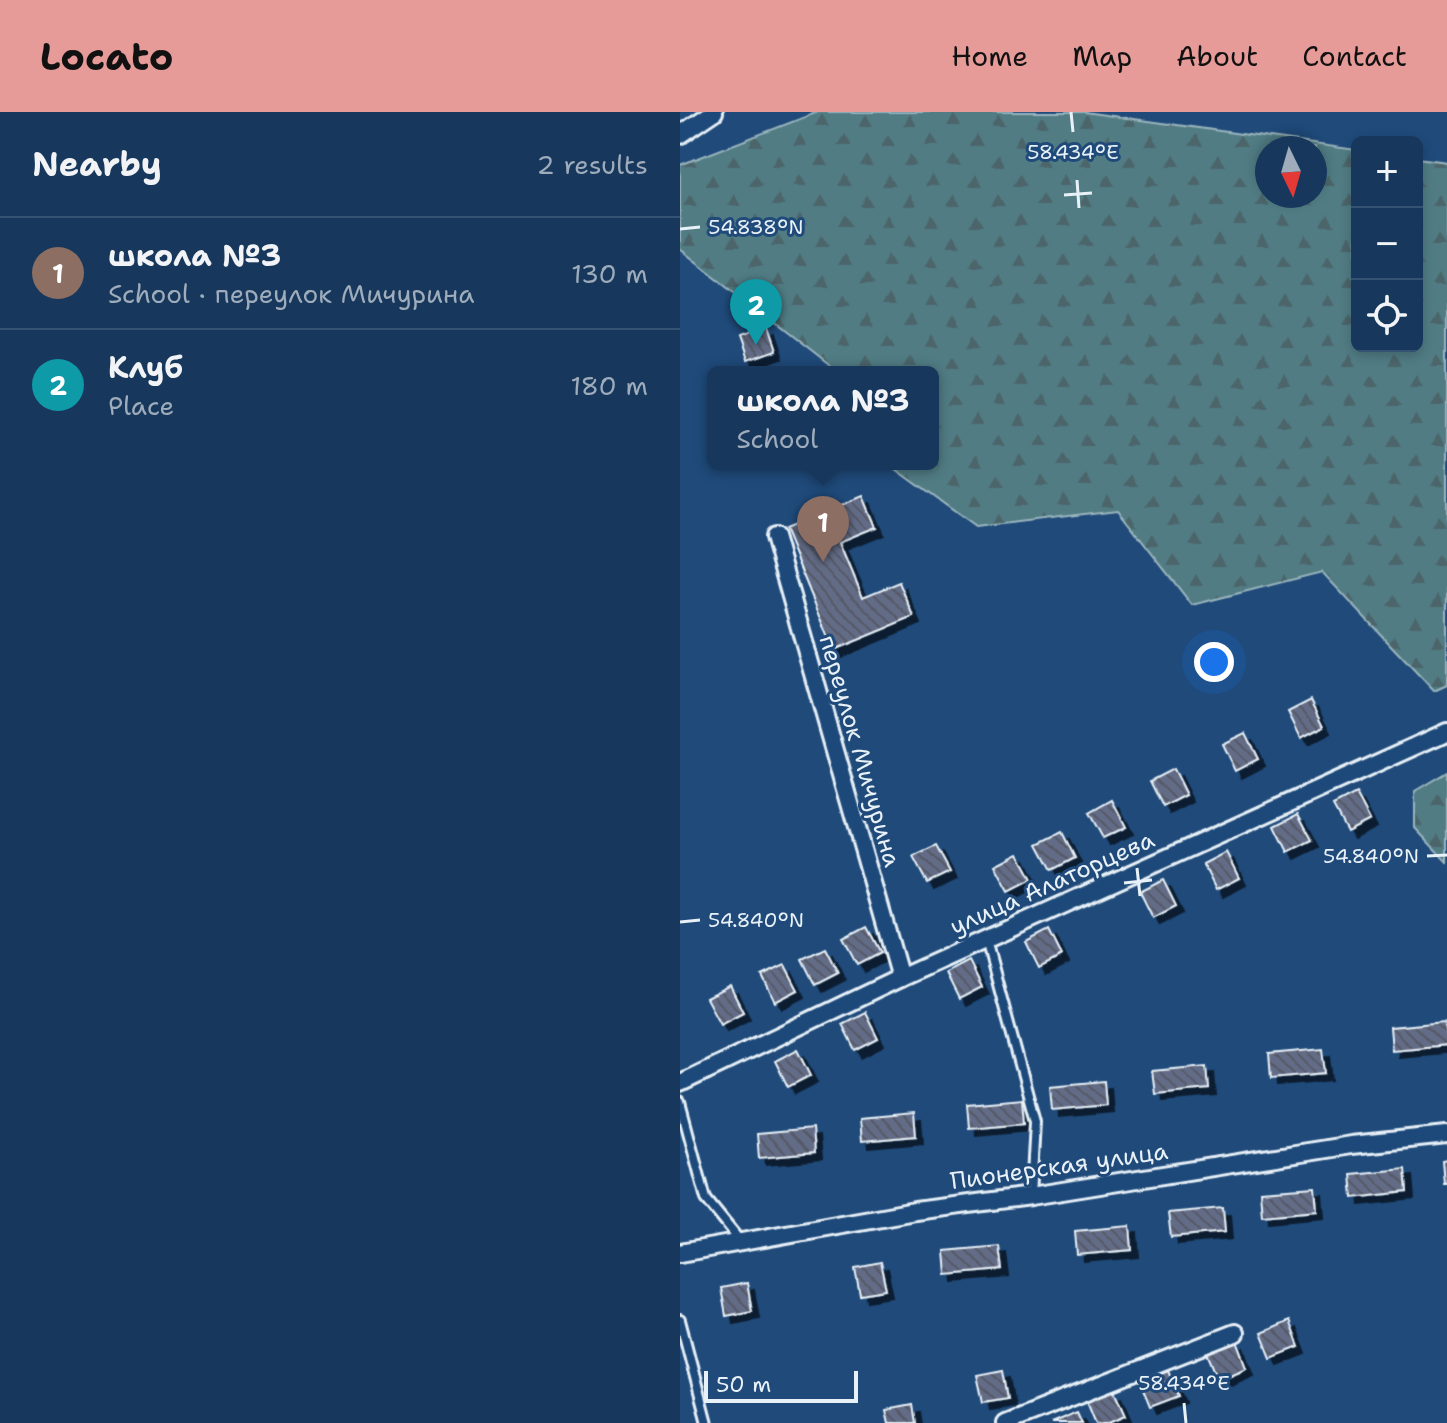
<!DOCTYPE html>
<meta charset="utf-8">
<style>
body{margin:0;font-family:"Shantell Sans",sans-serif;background:#203f62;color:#f1f3f6}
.controls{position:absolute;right:24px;top:24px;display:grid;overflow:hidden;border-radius:12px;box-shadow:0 4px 12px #0003}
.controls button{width:72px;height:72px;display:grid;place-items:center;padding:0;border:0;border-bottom:2px solid #365272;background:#17385c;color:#f1f3f6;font:40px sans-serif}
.compass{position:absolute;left:575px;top:24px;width:72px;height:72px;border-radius:50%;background:#17385c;box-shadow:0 4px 12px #0003;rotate:175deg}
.scale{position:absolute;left:24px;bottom:20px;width:154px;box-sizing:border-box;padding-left:8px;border:4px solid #e8f1f8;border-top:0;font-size:22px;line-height:28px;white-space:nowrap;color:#e8f1f8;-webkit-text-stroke:6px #1f4a7a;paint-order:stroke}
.you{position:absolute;left:534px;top:550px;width:28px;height:28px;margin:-20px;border:6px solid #fff;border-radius:50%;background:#1a73e8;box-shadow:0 0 0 12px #1a73e833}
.badge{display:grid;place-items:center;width:52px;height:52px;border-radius:50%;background:#e69b98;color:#fff;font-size:26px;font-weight:700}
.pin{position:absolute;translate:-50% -66px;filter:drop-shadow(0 2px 4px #0008)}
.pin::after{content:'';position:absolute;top:42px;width:28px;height:24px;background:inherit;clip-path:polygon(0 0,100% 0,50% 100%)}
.popup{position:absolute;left:27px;top:254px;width:232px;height:104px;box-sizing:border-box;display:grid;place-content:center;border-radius:12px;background:#17385c;filter:drop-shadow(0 2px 6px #0005);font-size:26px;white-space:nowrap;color:#9eacbb}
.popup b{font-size:30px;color:#f1f3f6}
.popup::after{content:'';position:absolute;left:50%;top:100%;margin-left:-16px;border:16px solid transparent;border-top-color:#17385c}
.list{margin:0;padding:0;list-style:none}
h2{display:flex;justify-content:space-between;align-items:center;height:104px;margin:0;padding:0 32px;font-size:34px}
h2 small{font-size:26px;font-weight:400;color:#9eacbb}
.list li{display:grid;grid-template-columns:52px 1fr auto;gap:24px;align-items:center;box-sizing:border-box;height:112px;padding:0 32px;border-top:2px solid #365272}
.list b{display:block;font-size:30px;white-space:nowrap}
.list p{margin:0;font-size:26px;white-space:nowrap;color:#9eacbb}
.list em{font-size:26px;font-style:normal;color:#9eacbb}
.icon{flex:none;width:44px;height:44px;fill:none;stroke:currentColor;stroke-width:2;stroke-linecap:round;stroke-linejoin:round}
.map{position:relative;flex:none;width:767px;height:1311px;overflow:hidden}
header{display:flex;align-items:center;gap:48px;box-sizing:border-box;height:112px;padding:0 40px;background:#e69b98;color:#111}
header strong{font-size:38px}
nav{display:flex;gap:44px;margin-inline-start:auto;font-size:28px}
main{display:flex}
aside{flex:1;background:#17385c}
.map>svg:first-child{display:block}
.forest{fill:url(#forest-firs);stroke:#9cb6be;stroke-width:2;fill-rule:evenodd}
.building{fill:url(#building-back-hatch);stroke:#e8f1f8;stroke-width:2;filter:url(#shadow)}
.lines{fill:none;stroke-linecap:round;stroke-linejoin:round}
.service-casing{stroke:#e8f1f8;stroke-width:14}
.minor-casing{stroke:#e8f1f8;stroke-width:22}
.service{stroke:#1f4a7a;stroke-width:8}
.minor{stroke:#1f4a7a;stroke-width:16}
.ticks{fill:none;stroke:#e8f1f8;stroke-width:3}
.labels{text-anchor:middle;stroke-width:6;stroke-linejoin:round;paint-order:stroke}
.street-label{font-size:24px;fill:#e8f1f8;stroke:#1f4a7a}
.ticks-label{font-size:20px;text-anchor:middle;fill:#e8f1f8;stroke:#1f4a7a;stroke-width:6;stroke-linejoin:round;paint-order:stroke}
</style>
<header>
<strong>Locato</strong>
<nav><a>Home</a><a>Map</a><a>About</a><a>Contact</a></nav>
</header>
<main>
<aside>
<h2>Nearby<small>2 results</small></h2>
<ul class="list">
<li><span class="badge" style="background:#8d6e63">1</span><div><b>школа №3</b><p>School · переулок Мичурина</p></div><em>130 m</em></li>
<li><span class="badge" style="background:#0f9aa8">2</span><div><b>Клуб</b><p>Place</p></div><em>180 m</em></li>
</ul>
</aside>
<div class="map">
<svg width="767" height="1311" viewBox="0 0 767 1311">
<defs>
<pattern id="forest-firs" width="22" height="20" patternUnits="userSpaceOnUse" patternTransform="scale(2)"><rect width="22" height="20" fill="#517c84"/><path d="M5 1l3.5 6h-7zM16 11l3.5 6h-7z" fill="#4c656a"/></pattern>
<pattern id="building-back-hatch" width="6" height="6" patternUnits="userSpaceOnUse" patternTransform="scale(2)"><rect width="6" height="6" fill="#646c87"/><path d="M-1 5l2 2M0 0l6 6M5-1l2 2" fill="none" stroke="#545865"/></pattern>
<filter id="shadow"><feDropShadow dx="7" dy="7" stdDeviation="0" flood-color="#0009"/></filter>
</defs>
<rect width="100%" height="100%" fill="#1f4a7a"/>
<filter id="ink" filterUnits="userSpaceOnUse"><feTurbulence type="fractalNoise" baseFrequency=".0125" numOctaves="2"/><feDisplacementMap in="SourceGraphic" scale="16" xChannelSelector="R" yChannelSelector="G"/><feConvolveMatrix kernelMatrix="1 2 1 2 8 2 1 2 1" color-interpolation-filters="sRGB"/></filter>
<g filter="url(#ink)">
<g class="forest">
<path d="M138,0H404L677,38V234H737V46L767,50V573L754,579L642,460L512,493L438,398L296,415L209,352H253V260H153L152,256L0,137V53ZM587,36H635V84H587Z"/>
<polygon points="767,660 767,750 735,716 735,679"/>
</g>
<g class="building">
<polygon points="86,216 94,240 65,250 57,227"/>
<polygon points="184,384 197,415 160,430 183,485 219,470 234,505 154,538 104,417"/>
<polygon points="631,588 644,614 621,626 608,600"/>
<polygon points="565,621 578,647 555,659 542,632"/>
<polygon points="493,657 506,683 483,695 470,669"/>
<polygon points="676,682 690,708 667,720 653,694"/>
<polygon points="432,688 446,715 423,726 409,701"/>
<polygon points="618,702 632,728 608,740 595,714"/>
<polygon points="382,720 395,746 372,758 358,732"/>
<polygon points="256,734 270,760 247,771 233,745"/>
<polygon points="546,740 559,766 536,778 523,752"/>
<polygon points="338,741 352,767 329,779 315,753"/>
<polygon points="483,768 496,794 473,806 460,780"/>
<polygon points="186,815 200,841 177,853 163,827"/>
<polygon points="369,818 382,844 359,856 346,830"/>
<polygon points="145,836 158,861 135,873 122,847"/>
<polygon points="289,849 302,875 279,887 266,861"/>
<polygon points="105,853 118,878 95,890 82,864"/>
<polygon points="50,874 63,900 40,912 26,886"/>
<polygon points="185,900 198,926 175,938 162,912"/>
<polygon points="764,910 767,933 712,938 710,915"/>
<polygon points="118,937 131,963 108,975 95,949"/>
<polygon points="643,937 646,961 591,966 589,942"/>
<polygon points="527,954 529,977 475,982 472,959"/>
<polygon points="424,969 426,993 372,998 370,974"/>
<polygon points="342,987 344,1011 289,1016 287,992"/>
<polygon points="234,1001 236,1024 182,1029 180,1006"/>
<polygon points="132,1017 134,1041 79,1046 77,1022"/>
<polygon points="767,1048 767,1072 764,1072 762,1049"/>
<polygon points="725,1057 727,1080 673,1086 671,1062"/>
<polygon points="635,1075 637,1098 582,1103 580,1079"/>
<polygon points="543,1096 545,1120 491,1125 488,1101"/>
<polygon points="450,1114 452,1138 397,1143 395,1119"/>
<polygon points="319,1134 322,1158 267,1163 265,1139"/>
<polygon points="200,1150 206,1178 180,1182 175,1155"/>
<polygon points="67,1171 72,1199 46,1204 41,1176"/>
<polygon points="609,1209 619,1235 591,1246 581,1221"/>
<polygon points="557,1229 567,1255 539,1267 528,1241"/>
<polygon points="323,1258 328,1286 303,1290 297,1263"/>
<polygon points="488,1258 499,1284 470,1295 460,1270"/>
<polygon points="435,1278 446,1303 427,1311 416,1311 407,1289"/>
<polygon points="232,1293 235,1311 209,1311 206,1298"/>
<polygon points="397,1300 402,1311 371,1311"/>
</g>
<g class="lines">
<defs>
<g id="service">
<polyline points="306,828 355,1009 351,1084"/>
<polyline points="0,990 26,1087 60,1129"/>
<polyline points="0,1208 27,1311"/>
</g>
<g id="minor">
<polyline points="0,23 34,0"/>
<polyline points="94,425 220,866"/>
<polyline points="0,971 220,866 767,620"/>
<polyline points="0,1141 235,1099 351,1084 671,1033 767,1023"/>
<polyline points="325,1311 555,1221"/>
</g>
</defs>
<use href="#service" class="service-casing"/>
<use href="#minor" class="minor-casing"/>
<use href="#service" class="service"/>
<use href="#minor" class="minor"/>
</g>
</g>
<path class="ticks" d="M391,0L393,20M397,68L399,96M384,83L412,81M0,117L20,115M747,744L767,743M457,756L460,784M444,771L472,768M0,810L20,808M504,1291L506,1311"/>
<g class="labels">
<g class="street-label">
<text transform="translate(180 639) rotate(74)" y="8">переулок Мичурина</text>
<text transform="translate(372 771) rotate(-24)" y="8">улица Алаторцева</text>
<text transform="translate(379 1054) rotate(-8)" y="8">Пионерская улица</text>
</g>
</g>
<g class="ticks-label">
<text x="393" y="47">58.434°E</text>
<text x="76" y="122">54.838°N</text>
<text x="691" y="751">54.840°N</text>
<text x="76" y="815">54.840°N</text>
<text x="504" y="1278">58.434°E</text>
</g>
</svg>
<div class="controls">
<button>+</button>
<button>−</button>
<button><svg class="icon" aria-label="locate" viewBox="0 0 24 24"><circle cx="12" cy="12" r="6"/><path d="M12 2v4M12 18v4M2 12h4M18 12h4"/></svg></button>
</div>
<svg class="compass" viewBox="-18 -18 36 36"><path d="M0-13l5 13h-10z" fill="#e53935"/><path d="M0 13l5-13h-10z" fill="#9eacbb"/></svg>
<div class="scale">50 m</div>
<div class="you"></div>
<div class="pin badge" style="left:143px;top:450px;background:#8d6e63">1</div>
<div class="popup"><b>школа №3</b>School</div>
<div class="pin badge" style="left:76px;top:233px;background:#0f9aa8">2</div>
</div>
</main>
